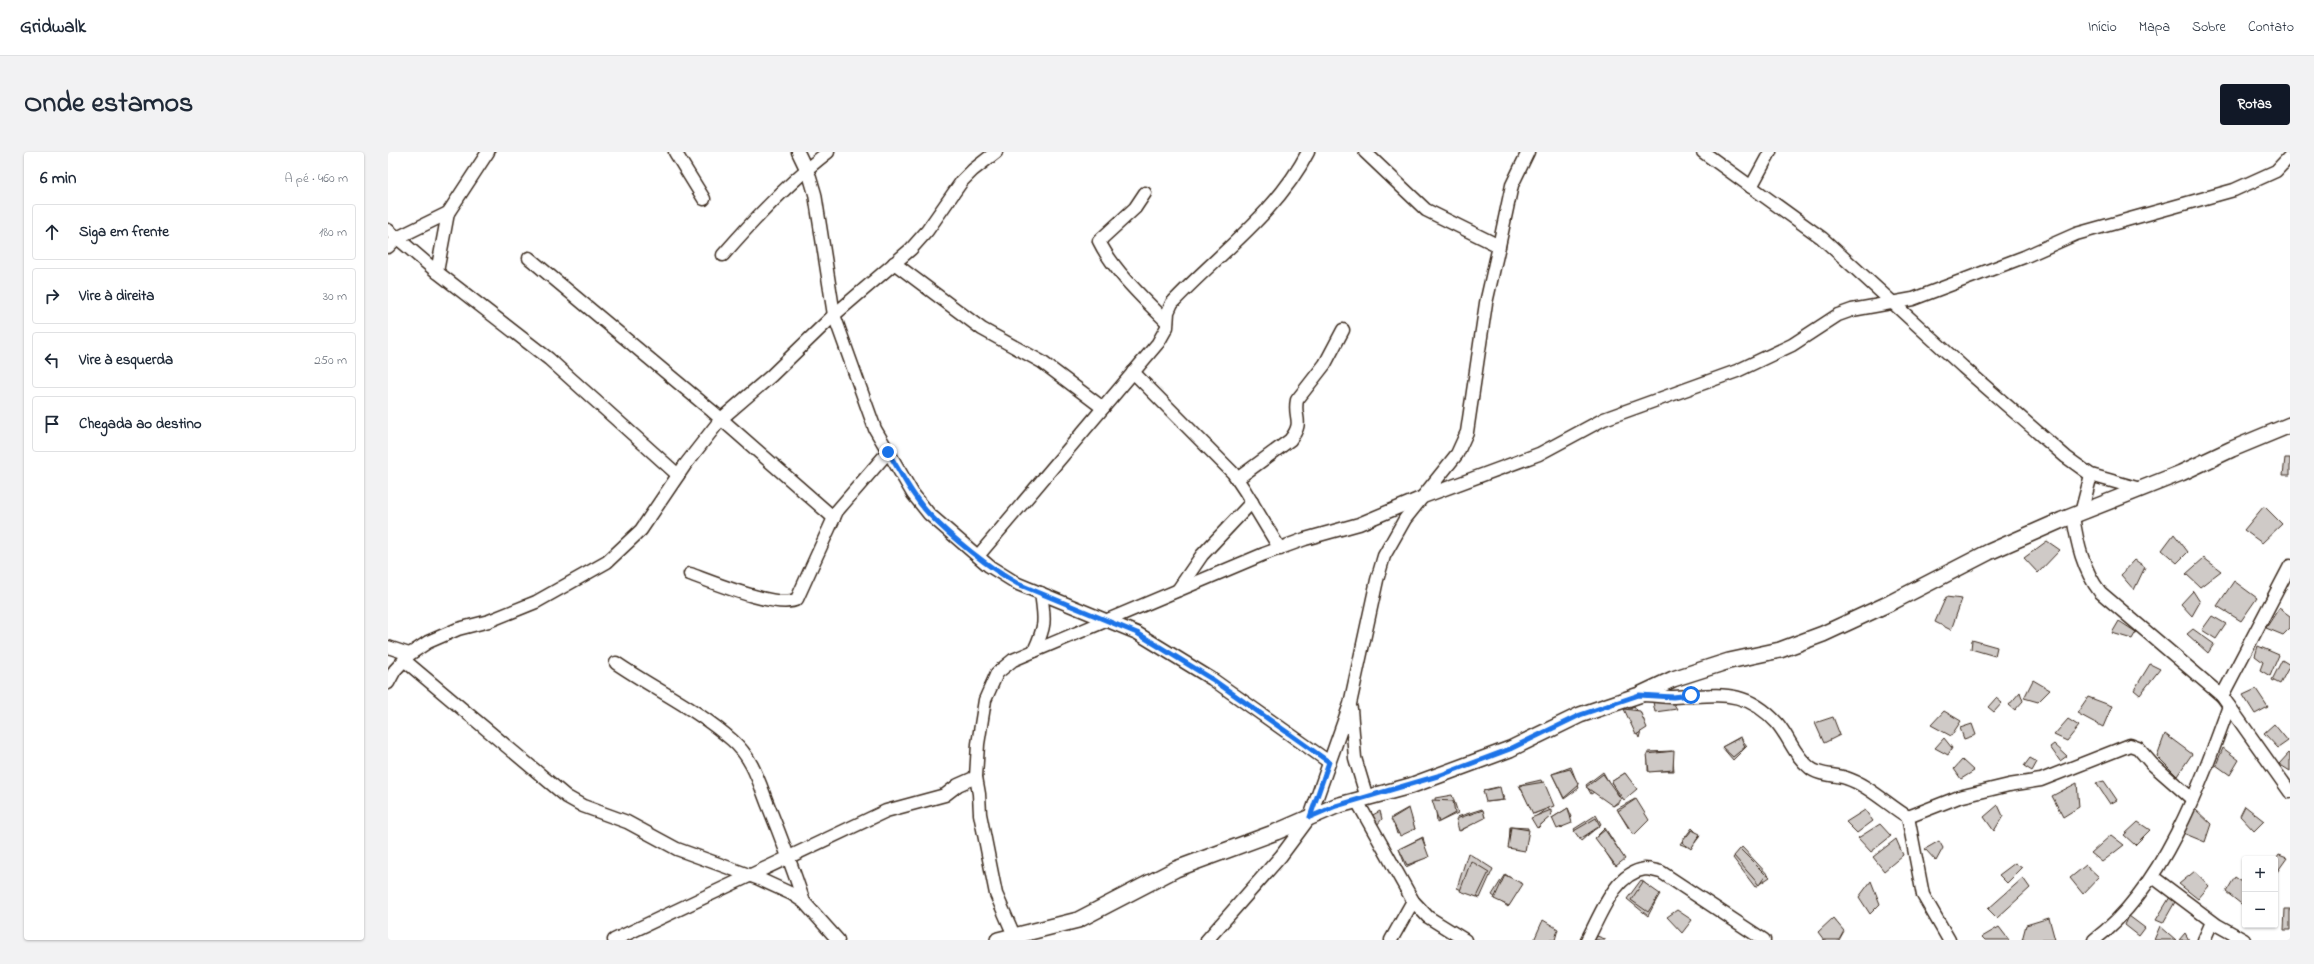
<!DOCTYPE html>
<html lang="pt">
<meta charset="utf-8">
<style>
body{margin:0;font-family:"Indie Flower",sans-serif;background:#f2f2f3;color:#1f2937}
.controls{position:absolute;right:12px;bottom:12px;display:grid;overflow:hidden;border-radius:4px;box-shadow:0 1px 3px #0004}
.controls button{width:36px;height:36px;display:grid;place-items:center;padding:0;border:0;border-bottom:1px solid #e0e1e3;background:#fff;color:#1f2937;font:20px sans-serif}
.stop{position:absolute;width:12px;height:12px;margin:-9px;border:3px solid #1a73e8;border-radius:50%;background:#fff}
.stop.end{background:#1a73e8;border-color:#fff;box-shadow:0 1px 4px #0008}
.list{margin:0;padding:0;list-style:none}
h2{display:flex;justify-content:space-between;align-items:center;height:52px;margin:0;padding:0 16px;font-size:17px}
h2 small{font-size:13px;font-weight:400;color:#747a83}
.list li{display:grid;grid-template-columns:26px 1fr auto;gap:12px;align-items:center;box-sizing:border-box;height:56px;margin:0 8px 8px;padding:0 8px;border:1px solid #e0e1e3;border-radius:4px}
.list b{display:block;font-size:15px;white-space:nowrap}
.list em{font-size:13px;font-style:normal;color:#747a83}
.icon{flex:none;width:22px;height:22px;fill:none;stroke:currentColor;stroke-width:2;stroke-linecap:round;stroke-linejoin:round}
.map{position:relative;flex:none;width:1902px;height:788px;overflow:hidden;border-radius:4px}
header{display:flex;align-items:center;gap:24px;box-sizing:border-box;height:56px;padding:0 20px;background:#fff;border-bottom:1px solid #e0e1e3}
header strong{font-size:19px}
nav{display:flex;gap:22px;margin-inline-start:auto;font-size:14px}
.intro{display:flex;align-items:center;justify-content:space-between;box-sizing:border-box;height:96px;padding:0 24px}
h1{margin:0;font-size:28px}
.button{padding:10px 18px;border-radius:4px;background:#111827;color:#fff;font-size:14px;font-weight:700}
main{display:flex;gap:24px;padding:0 24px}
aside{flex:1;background:#fff;border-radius:4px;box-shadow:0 1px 3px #0004}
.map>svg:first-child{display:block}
.building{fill:#cfcac7;stroke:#3b2a1e}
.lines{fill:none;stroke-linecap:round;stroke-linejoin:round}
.minor-casing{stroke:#3b2a1e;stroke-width:15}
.tertiary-casing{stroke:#3b2a1e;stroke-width:18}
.minor{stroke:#fff;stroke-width:12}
.tertiary{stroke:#fff;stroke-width:15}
.route{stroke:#1a73e8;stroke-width:5}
</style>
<header>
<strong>Gridwalk</strong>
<nav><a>Início</a><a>Mapa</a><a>Sobre</a><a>Contato</a></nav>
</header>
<div class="intro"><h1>Onde estamos</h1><a class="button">Rotas</a></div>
<main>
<aside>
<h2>6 min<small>A pé · 460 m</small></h2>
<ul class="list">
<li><svg class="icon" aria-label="ahead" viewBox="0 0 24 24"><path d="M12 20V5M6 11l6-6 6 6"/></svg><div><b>Siga em frente</b></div><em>180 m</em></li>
<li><svg class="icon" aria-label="right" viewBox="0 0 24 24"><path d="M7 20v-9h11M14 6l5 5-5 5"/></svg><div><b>Vire à direita</b></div><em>30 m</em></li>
<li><svg class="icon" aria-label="left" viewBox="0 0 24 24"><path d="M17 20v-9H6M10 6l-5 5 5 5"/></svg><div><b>Vire à esquerda</b></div><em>250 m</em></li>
<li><svg class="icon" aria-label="arrive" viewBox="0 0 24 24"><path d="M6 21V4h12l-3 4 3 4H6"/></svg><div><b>Chegada ao destino</b></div></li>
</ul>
</aside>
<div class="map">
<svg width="1902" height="788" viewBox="0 0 1902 788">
<rect width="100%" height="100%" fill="#fff"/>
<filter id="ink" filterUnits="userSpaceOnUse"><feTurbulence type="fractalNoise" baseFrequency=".025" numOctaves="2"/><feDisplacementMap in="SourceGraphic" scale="8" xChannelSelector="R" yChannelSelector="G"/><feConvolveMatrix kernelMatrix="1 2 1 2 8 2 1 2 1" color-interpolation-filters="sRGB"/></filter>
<g filter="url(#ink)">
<g class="building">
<polygon points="1897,306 1902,306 1902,323 1895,323"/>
<polygon points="1876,354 1894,372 1874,391 1856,378"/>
<polygon points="1786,382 1800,400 1789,411 1774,398"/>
<polygon points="1659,389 1672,398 1650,421 1636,406"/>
<polygon points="1816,406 1833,419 1812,435 1798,422"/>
<polygon points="1747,408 1757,415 1746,438 1733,423"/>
<polygon points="1846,429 1869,446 1853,469 1829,454"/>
<polygon points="1805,439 1812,450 1804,464 1793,452"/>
<polygon points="1558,445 1574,447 1563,478 1547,470"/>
<polygon points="1891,456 1902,464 1902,476 1895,483 1878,476"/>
<polygon points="1824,464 1838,472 1828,487 1814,478"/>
<polygon points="1731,469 1748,480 1744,487 1724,481"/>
<polygon points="1805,477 1826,492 1820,501 1799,482"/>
<polygon points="1584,488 1609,495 1607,504 1583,497"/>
<polygon points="1870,494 1891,503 1882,524 1872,518 1875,510 1867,504"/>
<polygon points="1894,508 1902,513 1892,532 1884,528"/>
<polygon points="1762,512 1772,517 1752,543 1746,538"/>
<polygon points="1645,528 1662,538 1650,550 1636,546"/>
<polygon points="1868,537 1880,555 1867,562 1855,543"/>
<polygon points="1632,540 1635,549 1627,558 1621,553"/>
<polygon points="1700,545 1724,554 1715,575 1689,561"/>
<polygon points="1608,546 1614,551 1606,560 1600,555"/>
<polygon points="1284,549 1289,557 1267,560 1265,550"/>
<polygon points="1246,554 1256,568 1251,586 1238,558"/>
<polygon points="1236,557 1252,559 1259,576 1248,583"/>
<polygon points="1556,559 1573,569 1563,584 1543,573"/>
<polygon points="1445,565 1452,583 1436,591 1427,571"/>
<polygon points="1680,567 1691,574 1679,589 1666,583"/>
<polygon points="1584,572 1588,583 1576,587 1572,576"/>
<polygon points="1886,572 1900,589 1890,596 1876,581"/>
<polygon points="1777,582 1804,602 1789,624 1769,604"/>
<polygon points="1352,585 1359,594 1345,608 1334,595"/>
<polygon points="1353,585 1357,595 1345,605 1334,595"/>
<polygon points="1556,586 1564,596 1560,603 1547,596"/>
<polygon points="1666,592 1679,604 1672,609 1662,595"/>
<polygon points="1835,596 1851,608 1842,623 1828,613"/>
<polygon points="1284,599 1286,619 1260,619 1260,600"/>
<polygon points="1286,599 1285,618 1261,620 1259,602"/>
<polygon points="1901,601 1902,602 1902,619 1891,612"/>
<polygon points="1642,606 1649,610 1644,619 1636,614"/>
<polygon points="1574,608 1586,619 1573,627 1566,617"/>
<polygon points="1183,615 1191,636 1176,647 1164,622"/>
<polygon points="1182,617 1191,633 1176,646 1164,622"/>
<polygon points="1215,620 1232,650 1225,654 1213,636 1203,642 1198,633"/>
<polygon points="1237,621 1247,637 1233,647 1223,630"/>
<polygon points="1237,621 1249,637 1236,648 1223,630"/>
<polygon points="1215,622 1233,647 1225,654 1198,635"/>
<polygon points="1153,628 1164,654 1146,662 1131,633"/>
<polygon points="1716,629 1729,648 1722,652 1708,631"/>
<polygon points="1156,630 1166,654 1145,662 1132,634"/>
<polygon points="1689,631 1691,655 1675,665 1664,644"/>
<polygon points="1110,635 1117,648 1099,650 1096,638"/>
<polygon points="1112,635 1115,648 1098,650 1095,639"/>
<polygon points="1064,643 1070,661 1049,671 1047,646"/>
<polygon points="1247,647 1258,666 1241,677 1229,657"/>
<polygon points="1248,647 1261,668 1246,683 1230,659"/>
<polygon points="1044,648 1065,649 1067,661 1051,670"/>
<polygon points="1610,653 1615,664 1606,679 1596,665"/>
<polygon points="1857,654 1876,669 1866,679 1852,664"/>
<polygon points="1020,656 1027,677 1009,682 1004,665"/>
<polygon points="1021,656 1027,677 1012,684 1003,667"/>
<polygon points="1160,656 1164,662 1150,676 1147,665"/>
<polygon points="1180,656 1184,665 1173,677 1164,666"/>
<polygon points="1180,656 1184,671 1169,677 1164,666"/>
<polygon points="1094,657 1097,665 1072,679 1069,665"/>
<polygon points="1807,657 1823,672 1817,690 1795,681"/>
<polygon points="1095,658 1097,666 1071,679 1068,667"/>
<polygon points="1163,658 1163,664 1149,676 1143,666"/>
<polygon points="1477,658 1485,669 1469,681 1458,670"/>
<polygon points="992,659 994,667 989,673 983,664"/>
<polygon points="1208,663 1213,672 1193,689 1186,677"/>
<polygon points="1208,666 1212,674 1192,687 1186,679"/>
<polygon points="1750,670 1762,678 1747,693 1736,683"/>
<polygon points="1492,672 1503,684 1483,700 1470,686"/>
<polygon points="1122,675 1140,676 1137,698 1121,696"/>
<polygon points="1123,675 1141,678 1137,699 1120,696"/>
<polygon points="1217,676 1236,706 1226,713 1208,685"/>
<polygon points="1304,676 1312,684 1303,696 1292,692"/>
<polygon points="1217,678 1237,707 1228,714 1207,686"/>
<polygon points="1304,678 1312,682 1303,697 1294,690"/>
<polygon points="1723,683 1736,693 1714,710 1703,701"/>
<polygon points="1035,685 1039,705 1018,715 1011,697"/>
<polygon points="1034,686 1041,705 1019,713 1011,697"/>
<polygon points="1508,687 1515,703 1496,719 1485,705"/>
<polygon points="1551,689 1555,696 1548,709 1537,697"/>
<polygon points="1354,695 1382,725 1367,735 1345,706"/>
<polygon points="1352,697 1378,723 1371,733 1346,704"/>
<polygon points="1080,701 1105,717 1092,746 1069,736"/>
<polygon points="1891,703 1899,706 1889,720 1887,719 1887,709"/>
<polygon points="1083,709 1101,720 1089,745 1072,739"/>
<polygon points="1627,711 1634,716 1619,731 1611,723"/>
<polygon points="1698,713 1711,725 1695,742 1682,726"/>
<polygon points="1807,719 1821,734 1810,747 1791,732"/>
<polygon points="1117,722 1133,733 1120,755 1104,743"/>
<polygon points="1117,723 1135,732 1121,754 1106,747"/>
<polygon points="1847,725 1857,732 1857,755 1838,740"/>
<polygon points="1635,726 1642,736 1609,766 1600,757"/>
<polygon points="1253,728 1271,743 1260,764 1239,747"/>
<polygon points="1483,729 1492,752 1482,762 1471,745"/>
<polygon points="1255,730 1272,742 1260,760 1243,748"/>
<polygon points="1782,745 1787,750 1775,771 1768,768"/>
<polygon points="1897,757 1902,757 1902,778 1896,778"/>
<polygon points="1289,758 1304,768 1294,781 1279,765"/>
<polygon points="1741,764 1757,776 1751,784 1737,773"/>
<polygon points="1445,766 1456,779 1451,788 1436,788 1430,780"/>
<polygon points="1661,766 1667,788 1634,788 1638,773"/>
<polygon points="1155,768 1170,777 1167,788 1146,788"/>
<polygon points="1772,774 1788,788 1766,788"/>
<polygon points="1611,775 1621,788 1597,788 1594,785"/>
<polygon points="1797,781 1801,788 1791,788"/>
<polygon points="1209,784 1217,787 1217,788 1206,788"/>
</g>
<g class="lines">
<defs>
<g id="minor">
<polyline points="287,0 316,47"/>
<polyline points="410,0 422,25 427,42 446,163 487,277 525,342 541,362 601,414 630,432 749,481 824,527 941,610"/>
<polyline points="977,0 1038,58 1111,94"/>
<polyline points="1315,0 1434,86 1575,215 1678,305 1703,323 1752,337"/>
<polyline points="1363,35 1382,0"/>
<path d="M757,41L747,56L711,89C725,118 756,147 779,170"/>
<polyline points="0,78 49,120 161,207 290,323"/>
<polyline points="0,95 9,86 60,61"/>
<path d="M335,103C368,65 401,30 440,0"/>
<polyline points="141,106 324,259 446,366"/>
<polyline points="506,111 594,177 654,210 715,256"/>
<polyline points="49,120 60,61 100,0"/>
<polyline points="745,220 845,321 857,339 892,397"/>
<path d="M849,327L902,288C917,269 905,266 909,248L937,212L955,178"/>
<polyline points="1693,361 1703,323"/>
<path d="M1685,364C1689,391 1695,418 1712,440L1834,544L1902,640"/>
<path d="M590,404L770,191L779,175L780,160L784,151C830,102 889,61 920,0"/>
<path d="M302,422C324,430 391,458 409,447L449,359L500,300"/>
<polyline points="790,438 814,403 864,350"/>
<polyline points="0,495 21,502"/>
<path d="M646,499C658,473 657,469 653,441"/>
<polyline points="16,508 179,645 195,654 239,670 289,697 369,726 404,742 416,750 450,788"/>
<path d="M228,511C266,537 309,557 344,588C364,605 371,630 380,653C393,685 405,717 416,750"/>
<polyline points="0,531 7,518 22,502 40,490 70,477 101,469 148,450 219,410 253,378 297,313 333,267 383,224 446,163 523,97 539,79 574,29 585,18 608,0"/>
<path d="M1252,543C1264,543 1275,545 1286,545C1329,544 1356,535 1389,571C1401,585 1406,603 1421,615C1430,624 1447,622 1458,626C1480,633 1500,653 1520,665L1535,743L1561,788"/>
<polyline points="1834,544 1902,414"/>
<polyline points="963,557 967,606 979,646"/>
<polyline points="969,649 1025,749 1040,765 1077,788"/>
<polyline points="1520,665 1571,645 1621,633 1653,628 1742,593 1750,596 1764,612 1804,647"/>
<polyline points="1765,725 1829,773 1856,788"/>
<polyline points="226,788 498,659 557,643 570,633 588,625"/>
<polyline points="628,788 608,742 592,662 591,642 588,625 590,592 597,548 609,521 625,508 876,402 917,387 971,372 1035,345 1151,302 1216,267 1349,219 1404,193 1450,163 1464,158 1525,147 1636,105 1688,82 1846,38 1888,19 1902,4"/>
<polyline points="819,788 893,704 922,665 962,552 989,428 996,404 1017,367 1069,302 1079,280 1098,151 1111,94 1124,33 1140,0"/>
<polyline points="1003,788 1025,749"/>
<path d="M1199,788C1212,765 1226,721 1257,717C1262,717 1268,719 1273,720L1376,788"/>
<path d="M1706,788C1775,736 1812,634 1841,554"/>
<polyline points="1816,788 1824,770"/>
</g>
<polyline id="tertiary" points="610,788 690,768 788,717 888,680 948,654 1022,634 1087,610 1122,597 1192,563 1251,543 1285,527 1341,509 1392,498 1435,482 1502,451 1601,400 1674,368 1793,321 1844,297 1902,273"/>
</defs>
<use href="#minor" class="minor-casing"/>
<use href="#tertiary" class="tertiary-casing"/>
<use href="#minor" class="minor"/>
<use href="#tertiary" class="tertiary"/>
</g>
</g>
<g class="lines" filter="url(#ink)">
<path class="route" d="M500,300C513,321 524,344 541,362C564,386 601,416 630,432L749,481L824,527L941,610L922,665L948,654L1053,623L1122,597L1192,563L1251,543L1285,545L1303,543"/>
</g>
</svg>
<div class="controls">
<button>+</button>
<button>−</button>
</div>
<div class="stop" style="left:1303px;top:543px"></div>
<div class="stop end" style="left:500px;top:300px"></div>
</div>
</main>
